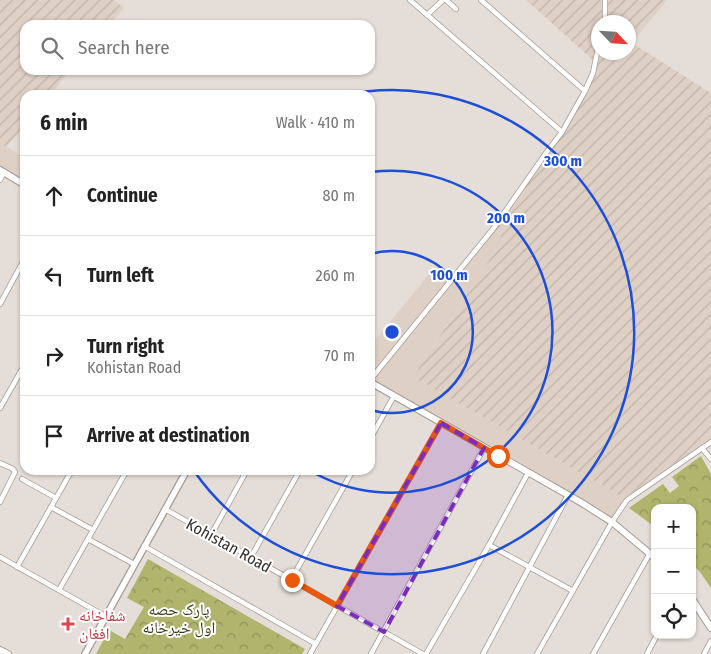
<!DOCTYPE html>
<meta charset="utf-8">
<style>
body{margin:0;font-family:"Fira Sans Condensed","Noto Naskh Arabic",sans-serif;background:#f2f2f2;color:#222}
.controls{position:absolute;right:15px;bottom:15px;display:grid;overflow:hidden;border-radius:10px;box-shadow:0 1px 4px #0004}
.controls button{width:45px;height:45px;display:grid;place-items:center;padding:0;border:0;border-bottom:1px solid #e0e0e0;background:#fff;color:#222;font:25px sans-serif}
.compass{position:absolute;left:591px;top:15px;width:45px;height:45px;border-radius:50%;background:#fff;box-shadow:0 1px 4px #0004;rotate:115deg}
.stop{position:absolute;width:15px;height:15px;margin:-11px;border:4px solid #ea580c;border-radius:50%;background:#fff}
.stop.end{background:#ea580c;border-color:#fff;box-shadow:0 1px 5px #0008}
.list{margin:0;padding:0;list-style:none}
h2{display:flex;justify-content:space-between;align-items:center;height:65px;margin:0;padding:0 20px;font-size:21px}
h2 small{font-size:16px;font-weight:400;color:#767676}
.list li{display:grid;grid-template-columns:32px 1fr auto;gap:15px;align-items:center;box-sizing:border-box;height:80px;padding:0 20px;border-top:1px solid #e0e0e0}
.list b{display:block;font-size:19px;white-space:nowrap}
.list p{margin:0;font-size:16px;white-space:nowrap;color:#767676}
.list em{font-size:16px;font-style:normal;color:#767676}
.icon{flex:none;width:28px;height:28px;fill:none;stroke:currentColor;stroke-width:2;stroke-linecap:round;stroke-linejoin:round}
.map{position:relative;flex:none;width:711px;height:654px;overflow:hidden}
.search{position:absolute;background:#fff;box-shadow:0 1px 4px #0004;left:20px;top:20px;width:355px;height:55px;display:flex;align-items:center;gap:12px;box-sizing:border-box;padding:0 18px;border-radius:15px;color:#767676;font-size:19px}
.panel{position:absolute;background:#fff;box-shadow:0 1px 4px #0004;left:20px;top:90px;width:355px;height:385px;border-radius:15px}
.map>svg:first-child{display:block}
.built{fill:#dfd0c5}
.industrial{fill:url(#industrial-furrows);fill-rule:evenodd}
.park{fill:url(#park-crowns)}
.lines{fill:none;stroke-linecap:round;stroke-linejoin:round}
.minor-casing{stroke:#a49c96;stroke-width:6}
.tertiary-casing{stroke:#a49c96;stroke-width:8}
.secondary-casing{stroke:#a49c96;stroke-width:8}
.minor{stroke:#fff;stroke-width:4.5}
.tertiary{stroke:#fff;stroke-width:5.5}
.secondary{stroke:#fff;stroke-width:6}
.route{stroke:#ea580c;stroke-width:6}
.marked{fill:#7b2cbf;fill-opacity:0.2;stroke:#7b2cbf;stroke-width:4;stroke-dasharray:10 6;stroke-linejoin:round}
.ring{fill:none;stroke:#1d4ed8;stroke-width:2.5}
.health-dot{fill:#e0444e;stroke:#fff;stroke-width:2}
.labels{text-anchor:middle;stroke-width:4;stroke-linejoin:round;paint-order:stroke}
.street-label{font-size:16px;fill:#34312e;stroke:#fff}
.park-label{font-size:16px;fill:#383a17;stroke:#fff}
.health-label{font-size:16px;fill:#be3a42;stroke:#fff;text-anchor:start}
.centre{fill:#1d4ed8;stroke:#fff;stroke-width:2.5}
.ring-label{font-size:15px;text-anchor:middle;font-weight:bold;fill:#1d4ed8;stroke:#fff;stroke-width:4;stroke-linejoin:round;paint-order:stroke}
</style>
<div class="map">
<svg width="711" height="654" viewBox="0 0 711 654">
<defs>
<pattern id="industrial-furrows" width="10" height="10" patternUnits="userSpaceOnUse" patternTransform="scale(1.25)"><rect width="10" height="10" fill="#dfd0c5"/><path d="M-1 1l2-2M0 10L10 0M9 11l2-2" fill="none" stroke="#c0b3aa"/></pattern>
<pattern id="park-crowns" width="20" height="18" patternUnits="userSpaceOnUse" patternTransform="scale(1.25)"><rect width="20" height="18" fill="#b0b46c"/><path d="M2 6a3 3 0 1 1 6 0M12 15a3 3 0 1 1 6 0" fill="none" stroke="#909359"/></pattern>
</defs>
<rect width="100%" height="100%" fill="#e5ddd7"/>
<g class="built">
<polygon points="0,143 25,158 25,185 0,170"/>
<polygon points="493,229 503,239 413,377 624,498 612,522 370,382 370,347 433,269 449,282"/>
</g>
<g class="industrial">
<polygon points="0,0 114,0 124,8 109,25 25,25 25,70 71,70 50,95 25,95 25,125 6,147 0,143"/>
<path d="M526,0H667L632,43L711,93V438L624,498L413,377L503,239L493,229L562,132L585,91L595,62ZM598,22H628V52H598Z"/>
</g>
<g class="park">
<polygon points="701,456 711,474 711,588 700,572 692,564 692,508 655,508 655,527 629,508 663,484 670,493 679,486 672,477"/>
<polygon points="148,559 305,649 302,654 96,654 109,630 125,639 144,607 127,598"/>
</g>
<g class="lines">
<defs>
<g id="minor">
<polyline points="410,0 562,132"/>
<polyline points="446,0 456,9"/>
<polyline points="481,0 585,91"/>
<polyline points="427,15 443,0"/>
<polyline points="605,22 605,0"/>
<polyline points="0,180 4,172"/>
<polyline points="0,304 25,258"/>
<polyline points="370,380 493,229 546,153 562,132 585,91 593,73 598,48"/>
<polyline points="0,408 25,364"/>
<polyline points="370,439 394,396"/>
<polyline points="702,448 711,459"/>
<polyline points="0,463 13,469 15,472 0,502"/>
<polyline points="22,479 56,498"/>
<polyline points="51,507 93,530"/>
<polyline points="165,509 423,654"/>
<polyline points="211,535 247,470"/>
<polyline points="88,539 134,564"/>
<polyline points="489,545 573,591"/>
<polyline points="144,546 316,644"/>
<polyline points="0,557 105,616"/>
<polyline points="251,557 300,470"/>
<polyline points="17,567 72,470"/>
<polyline points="291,580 353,470"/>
<polyline points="59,590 127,470"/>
<polyline points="310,654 441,423"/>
<polyline points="371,654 484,448"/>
<polyline points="426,654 489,545 528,473"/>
<polyline points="483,654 568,495"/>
<polyline points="537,654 612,522 627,500 711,442"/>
<polyline points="593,654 650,553"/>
<polyline points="647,654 657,635"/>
<polyline points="704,654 711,641"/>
</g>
<polyline id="tertiary" points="85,654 187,470"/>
<g id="secondary">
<polyline points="0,170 25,185"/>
<polyline points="370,382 582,503 612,522 655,558"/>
<polyline points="692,599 711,628"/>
<polyline points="0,650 8,654"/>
</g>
</defs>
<use href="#minor" class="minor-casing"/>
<use href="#tertiary" class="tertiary-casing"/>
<use href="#secondary" class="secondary-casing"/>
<use href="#minor" class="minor"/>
<use href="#tertiary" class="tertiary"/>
<use href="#secondary" class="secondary"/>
</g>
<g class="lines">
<polyline class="route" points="292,580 337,606 441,423 498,456"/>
</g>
<path class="marked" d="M441,423L484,448L384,632L337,606Z"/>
<g class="ring">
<path d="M370 254A81 81 0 1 1 370 410"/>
<path d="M371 172A161 161 0 1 1 309 470"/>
<path d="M344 95A242 242 0 1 1 194 471"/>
</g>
<path class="health-dot" d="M65.5 616.5h5v5h5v5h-5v5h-5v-5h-5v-5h5z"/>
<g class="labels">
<g class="street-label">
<text transform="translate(229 545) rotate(29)" y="6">Kohistan Road</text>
</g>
<g class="park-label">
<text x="179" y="615">پارک حصه<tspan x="179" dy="18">اول خیرخانه</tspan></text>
</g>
<g class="health-label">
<text x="79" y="621">شفاخانه<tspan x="79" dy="18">افغان</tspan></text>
</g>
</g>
<circle cx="392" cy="332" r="8" class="centre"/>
<g class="ring-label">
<text x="563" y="166">300 m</text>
<text x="506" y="223">200 m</text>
<text x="449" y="280">100 m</text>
</g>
</svg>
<div class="controls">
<button>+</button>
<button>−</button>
<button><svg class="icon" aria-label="locate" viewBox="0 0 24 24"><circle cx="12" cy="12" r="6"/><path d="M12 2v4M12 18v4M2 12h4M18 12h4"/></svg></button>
</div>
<svg class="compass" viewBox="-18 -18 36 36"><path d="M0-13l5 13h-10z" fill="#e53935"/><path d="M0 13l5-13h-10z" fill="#767676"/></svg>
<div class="stop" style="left:498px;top:456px"></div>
<div class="stop end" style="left:292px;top:580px"></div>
<div class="search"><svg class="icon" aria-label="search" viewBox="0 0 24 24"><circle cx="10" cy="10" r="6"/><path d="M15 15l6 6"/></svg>Search here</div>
<section class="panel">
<h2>6 min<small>Walk · 410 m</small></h2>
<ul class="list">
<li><svg class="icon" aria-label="ahead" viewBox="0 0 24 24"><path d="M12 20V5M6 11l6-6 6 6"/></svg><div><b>Continue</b></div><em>80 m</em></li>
<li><svg class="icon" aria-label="left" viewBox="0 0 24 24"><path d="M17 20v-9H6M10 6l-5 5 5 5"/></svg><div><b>Turn left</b></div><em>260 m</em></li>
<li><svg class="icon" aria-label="right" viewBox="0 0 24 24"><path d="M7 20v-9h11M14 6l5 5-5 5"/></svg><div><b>Turn right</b><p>Kohistan Road</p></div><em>70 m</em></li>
<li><svg class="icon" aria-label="arrive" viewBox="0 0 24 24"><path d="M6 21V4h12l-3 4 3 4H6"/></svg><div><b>Arrive at destination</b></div></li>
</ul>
</section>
</div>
